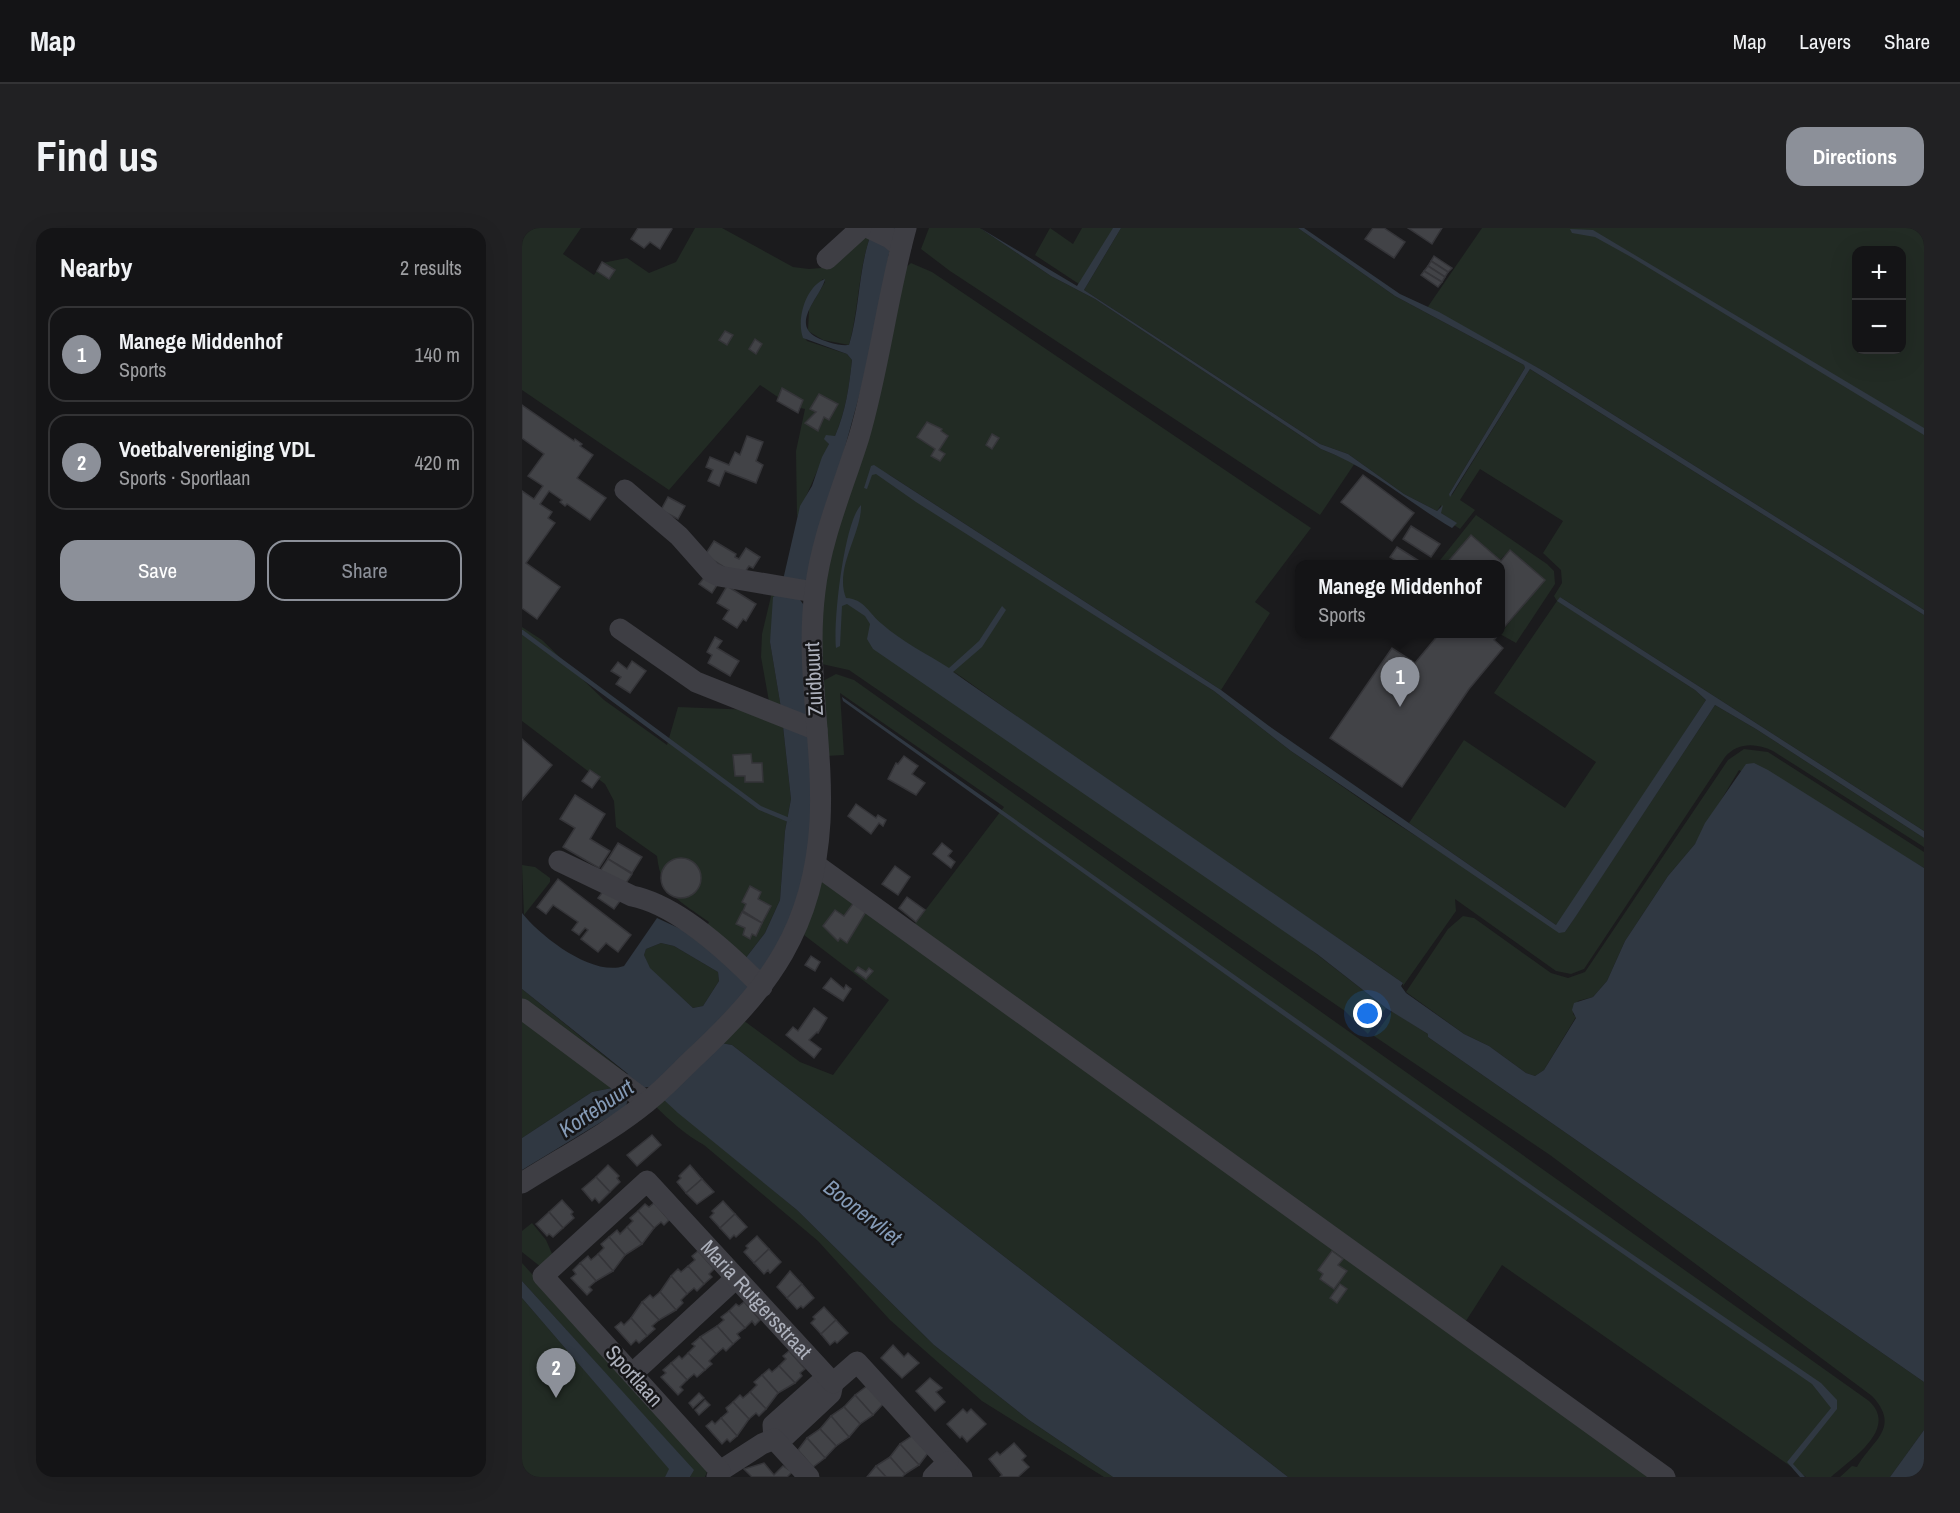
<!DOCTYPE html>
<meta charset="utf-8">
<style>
body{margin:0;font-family:"Archivo Narrow",sans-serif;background:#212123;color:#f1f3f6}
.controls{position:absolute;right:18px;top:18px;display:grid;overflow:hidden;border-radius:12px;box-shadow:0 6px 24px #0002}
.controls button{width:54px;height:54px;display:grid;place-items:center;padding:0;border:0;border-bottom:2px solid #333335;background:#141416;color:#f1f3f6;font:30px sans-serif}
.you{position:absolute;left:846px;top:786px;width:21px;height:21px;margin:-15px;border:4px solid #fff;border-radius:50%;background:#1a73e8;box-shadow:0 0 0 9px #1a73e833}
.badge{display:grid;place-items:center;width:39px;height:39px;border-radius:50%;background:#8c9099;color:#fff;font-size:20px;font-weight:700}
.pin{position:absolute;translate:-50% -50px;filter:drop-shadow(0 2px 3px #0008)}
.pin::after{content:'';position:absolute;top:32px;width:21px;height:18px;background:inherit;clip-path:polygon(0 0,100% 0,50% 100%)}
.popup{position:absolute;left:773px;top:332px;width:210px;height:78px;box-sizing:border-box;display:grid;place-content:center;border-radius:12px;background:#141416;filter:drop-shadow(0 2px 4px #0005);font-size:20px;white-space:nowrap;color:#9d9ea1}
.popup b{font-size:22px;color:#f1f3f6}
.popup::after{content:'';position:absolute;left:50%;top:100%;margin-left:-12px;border:12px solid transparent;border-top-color:#141416}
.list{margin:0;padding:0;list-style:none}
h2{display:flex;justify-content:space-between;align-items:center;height:78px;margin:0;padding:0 24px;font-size:26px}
h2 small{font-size:20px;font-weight:400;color:#9d9ea1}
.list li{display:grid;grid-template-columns:39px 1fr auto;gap:18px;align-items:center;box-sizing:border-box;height:96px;margin:0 12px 12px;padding:0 12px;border:2px solid #333335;border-radius:18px}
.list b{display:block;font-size:22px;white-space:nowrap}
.list p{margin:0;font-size:20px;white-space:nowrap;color:#9d9ea1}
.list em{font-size:20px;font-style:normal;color:#9d9ea1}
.actions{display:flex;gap:12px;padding:18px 24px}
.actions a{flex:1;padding:14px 0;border:2px solid #8c9099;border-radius:18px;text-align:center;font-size:21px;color:#8c9099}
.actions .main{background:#8c9099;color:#fff}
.map{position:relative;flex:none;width:1402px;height:1249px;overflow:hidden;border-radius:18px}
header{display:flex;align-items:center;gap:36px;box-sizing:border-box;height:84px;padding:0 30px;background:#141416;border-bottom:2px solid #333335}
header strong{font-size:28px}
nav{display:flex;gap:33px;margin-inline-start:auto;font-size:21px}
.intro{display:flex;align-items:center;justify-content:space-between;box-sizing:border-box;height:144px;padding:0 36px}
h1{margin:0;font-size:42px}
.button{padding:15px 27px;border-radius:18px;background:#8c9099;color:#fff;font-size:21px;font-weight:700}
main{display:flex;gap:36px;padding:0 36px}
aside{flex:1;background:#141416;border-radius:18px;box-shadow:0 6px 24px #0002}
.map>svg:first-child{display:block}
.green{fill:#222b24;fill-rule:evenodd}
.water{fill:#303842;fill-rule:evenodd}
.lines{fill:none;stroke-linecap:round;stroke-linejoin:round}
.stream{stroke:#303842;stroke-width:4.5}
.building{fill:#424347;stroke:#353539;stroke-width:1.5}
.minor{stroke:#3e3e44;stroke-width:21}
.labels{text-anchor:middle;stroke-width:5;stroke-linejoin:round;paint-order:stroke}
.street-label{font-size:21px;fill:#adb1bc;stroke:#161618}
.water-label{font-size:22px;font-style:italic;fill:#859bb7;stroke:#161618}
</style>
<header>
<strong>Map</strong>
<nav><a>Map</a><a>Layers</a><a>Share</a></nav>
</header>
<div class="intro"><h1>Find us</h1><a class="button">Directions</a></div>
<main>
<aside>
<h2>Nearby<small>2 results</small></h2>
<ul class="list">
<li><span class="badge">1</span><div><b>Manege Middenhof</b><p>Sports</p></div><em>140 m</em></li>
<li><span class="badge">2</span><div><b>Voetbalvereniging VDL</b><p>Sports · Sportlaan</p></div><em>420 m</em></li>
</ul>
<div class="actions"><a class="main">Save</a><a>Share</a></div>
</aside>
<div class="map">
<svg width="1402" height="1249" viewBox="0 0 1402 1249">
<rect width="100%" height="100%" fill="#1b1b1d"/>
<g class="green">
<path d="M0,0H59L41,26L72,47L80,35L105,30L127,45L154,34L173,0H200L271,39L287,41L299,40L308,34L329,15L349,6C336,42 337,81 327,117L301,112L286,103L287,81L303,54L301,51C286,68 271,91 285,113L325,126L330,132C327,159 324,182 313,208L303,210L307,216L275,289L274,223L283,181L269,178L238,157L147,262L0,162Z"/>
<polygon points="407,0 458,0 529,48 573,71 799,221 833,235 798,287 428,43 399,21"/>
<polygon points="528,0 551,16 560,0 596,0 560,58 513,27"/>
<polygon points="599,0 776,0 873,68 1002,137 1003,140 927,266 930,267 1008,141 1402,387 1402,603 1038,369 1036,373 1173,462 1184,472 1037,696 1034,697 887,595 942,512 1043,580 1074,534 972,465 1035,373 1032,368 1040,355 1039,342 1021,325 1041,293 958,241 938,272 953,282 938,301 932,297 934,295 919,285 919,277 915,283 882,266 826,226 798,216 562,62"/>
<path d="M960,0H1402V382L1025,145L905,80ZM1334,22H1380V122H1334Z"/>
<path d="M389,35L410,44L789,300L733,374L748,385L699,462L366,246L384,266L692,463L769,523L863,588L1043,704L1193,477L1234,501L1402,610V619L1251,523C1234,515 1216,514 1203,529L1062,741L1049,746L1034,743L933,671L934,683L881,758V755L845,730L595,560L427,440L864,780L846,806L823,783L327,442L300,436L297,384L308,324L379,44Z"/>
<polygon points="954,287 1025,336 1032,343 1033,356 994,415 978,406 1022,351 988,322 978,332 949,308 924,336 915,336"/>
<path d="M250,364L258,365L248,414L259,480L269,571L263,603L258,672L243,705L223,731L181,705L187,694C158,673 139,666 135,628L94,599L92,573L83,556L0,493V399L20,412L82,472L145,517L156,479L231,482L248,479L239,429L240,406Z"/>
<path d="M314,446L332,452L1347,1173C1377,1201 1329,1231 1309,1249H1284L980,1037L942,1096L392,697L482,579L318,465L322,527L304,528L299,454Z"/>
<polygon points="1222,521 1246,524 1402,624 1402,640 1319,590 1217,542 1173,616 1146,648 1103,713 1085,753 1071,769 1056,773 1051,786 1054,789 1022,842 1013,848 1004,845 967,818 942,806 884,764 926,701 941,688 952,690 1029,745 1046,750 1063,744 1206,532"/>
<polygon points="0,637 13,639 28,650 28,654 2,687"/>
<polygon points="301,648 1129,1249 766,1249 232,834 210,817 199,815 221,792 278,834 311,847 367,772 282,707"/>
<polygon points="139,715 152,718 196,744 197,753 181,778 171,780 127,740 122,727 124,721"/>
<polygon points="0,761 106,847 90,860 70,864 0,910"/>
<path d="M870,783L906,806V809L1402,1154V1202L1368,1249H1318L1330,1238L1335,1239C1349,1213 1380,1200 1350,1168L1028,927L852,808Z"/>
<path d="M140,870L275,982L412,1117L507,1192L591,1249H582L460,1173L368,1092L296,1013L182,917C164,907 147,892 132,877Z"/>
<polygon points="10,995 24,1012 31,1028 19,1039 0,1024 0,1003"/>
<polygon points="0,1035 180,1235 185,1244 183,1249 168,1249 171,1242 0,1053"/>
<polygon points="0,1070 148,1241 143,1249 0,1249"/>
</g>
<g class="water">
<path d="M361,0H376L368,20L349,125L286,353L274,366L281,376L291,592L276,683L229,759L199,815L210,817L232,834L766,1249H591L507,1192L412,1117L275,982L156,885L128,859C111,860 108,862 104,879L0,942V910L70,864L90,860L106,846L0,761V685C19,709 71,749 102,738L135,690L223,731L243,705L258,672L263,603L269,571L259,480L248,414L251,369L258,365L278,278L290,258L300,229L307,216L302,211L304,207L313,208C324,182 327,159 330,132L325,126L281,110C274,91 284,58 303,51C300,67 268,95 294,109C304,114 316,118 327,117C338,81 336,42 349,6ZM139,715L152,718L196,744L197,753L181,778L171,780L128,740L122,727L124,721Z"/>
<path d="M458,0L555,58L591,0H599L562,62L798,216L826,226L882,266L915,283L921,277L919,285L935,295L930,300C886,274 847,239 799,221L573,71L529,48Z"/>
<polygon points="776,0 782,0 878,66 917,84 1025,145 1402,382 1402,387 1008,141 928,269 927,266 1003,140 1002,137 873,68"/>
<polygon points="1048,1 1071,2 1402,200 1402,207 1109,29 1073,9 1050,5"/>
<polygon points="352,237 699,462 747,498 1034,697 1184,472 1173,462 1035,373 1038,369 1402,603 1402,610 1234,501 1193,477 1054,688 1043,704 1037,705 769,523 692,463 394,274 354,246 350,247 345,261 342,260 349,238"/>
<path d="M339,277C340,305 312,340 324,370C343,371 347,386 360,396C379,413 405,426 427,440L457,413L480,378L484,382L460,419L431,444L881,755L879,758L884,765L942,806L967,818L1004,845L1013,848L1022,842L1054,790L1050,782L1052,775L1071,769L1085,753L1103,713L1146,648L1173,616L1183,595L1224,536L1232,535L1246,542L1402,640V1154L906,809V806L864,780L795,726L351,421L345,411L348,396L343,388L325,376L320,378L318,418L314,420C311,394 322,294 339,277Z"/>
<path d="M320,469L1022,966L1299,1155L1315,1172V1181L1271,1236L1283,1249H1278L1265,1234L1309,1180L1290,1156C963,933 642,703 321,473Z"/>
<polygon points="0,1053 172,1242 168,1249 143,1249 147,1241 0,1070"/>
<polygon points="1402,1202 1402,1249 1368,1249"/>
</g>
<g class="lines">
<polyline class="stream" points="0,404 238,580 267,592"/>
</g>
<g class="building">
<polygon points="116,0 149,0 150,1 138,21 128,14 122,20 109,11"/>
<polygon points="851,0 862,0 883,14 872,30 843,11"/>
<polygon points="886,0 920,0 910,16"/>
<polygon points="912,28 930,40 926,44 909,33"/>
<polygon points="909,33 926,44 923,49 906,38"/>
<polygon points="80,34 93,42 87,51 75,43"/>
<polygon points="906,38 923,49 920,54 902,43"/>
<polygon points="902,43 920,54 916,59 899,47"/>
<polygon points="203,103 211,107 205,117 197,112"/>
<polygon points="233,111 240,116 234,126 227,121"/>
<polygon points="260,160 281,172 276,185 255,173"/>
<polygon points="297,166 316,176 307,192 302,189 296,203 283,195 294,184 288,181"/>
<polygon points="0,177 52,213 53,211 60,216 58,218 71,227 55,250 84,270 68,292 45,276 43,278 38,274 40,272 27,263 18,276 30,284 26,290 33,295 4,335 38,359 15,391 0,380 0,263 12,271 21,258 6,248 22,226 0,210"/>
<polygon points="405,194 420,201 419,203 426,208 417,222 423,226 418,233 409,228 413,221 395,209"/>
<polygon points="470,206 477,210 470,221 464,217"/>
<polygon points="225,208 241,214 234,233 241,237 234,255 203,243 197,258 186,253 191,242 184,239 188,229 207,237 213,224 218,227"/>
<polygon points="841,247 892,285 870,313 819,274"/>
<polygon points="146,269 163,278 156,291 139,282"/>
<polygon points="889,298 918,316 909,329 881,311"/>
<polygon points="949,307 979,333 988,322 1023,352 978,404 978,336 924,336"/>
<polygon points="192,313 214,326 213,329 217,331 224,320 238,329 231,340 227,338 219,350 183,327"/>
<polygon points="875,319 902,336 879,336 868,329"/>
<polygon points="185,346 197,354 190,365 177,356"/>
<polygon points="205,358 234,376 224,393 221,391 215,400 201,391 207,382 195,375"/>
<polygon points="917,406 977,406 972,412 981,420 947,461 880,559 808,510 870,420 893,435"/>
<polygon points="193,409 200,413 195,420 217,433 208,448 186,435 190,427 185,424"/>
<polygon points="96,434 105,441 110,433 124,443 108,465 94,456 99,449 89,443"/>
<polygon points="0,511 30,537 0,572"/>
<polygon points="229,526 230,535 240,535 241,554 223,554 223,548 213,548 211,527"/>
<polygon points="382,528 396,538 390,546 403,555 394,567 366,551 374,535 376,536"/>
<polygon points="68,542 78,549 70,560 60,553"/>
<polygon points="53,567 83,586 68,611 88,623 77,640 41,619 53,600 38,591"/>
<polygon points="334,576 354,590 356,587 364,592 361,598 357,595 349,606 326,588"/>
<polygon points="96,615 120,629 110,645 86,631"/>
<polygon points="420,615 430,623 426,628 433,634 429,640 411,626"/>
<circle cx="159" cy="650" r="20"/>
<polygon points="86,631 110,646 102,658 78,643"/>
<polygon points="373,638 388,649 376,667 360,656"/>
<polygon points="36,651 109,707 96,724 84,715 76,724 59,711 66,702 63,700 57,707 50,702 56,694 31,677 24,686 15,679"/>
<polygon points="85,658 101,669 92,681 76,670"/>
<polygon points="228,658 239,664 236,671 249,678 240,695 221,683 224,676 220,674"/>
<polygon points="385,669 403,682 394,694 377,680"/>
<polygon points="333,673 345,682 325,715 318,710 316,713 301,698 313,682 322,688"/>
<polygon points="220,684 240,695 234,708 230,706 228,711 221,707 223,700 214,696"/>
<polygon points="289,728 298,734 293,743 283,737"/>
<polygon points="336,739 344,744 347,740 351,743 344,751 333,743"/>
<polygon points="309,750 322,761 324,757 329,761 321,773 301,760"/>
<polygon points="292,780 305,790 296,805 295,804 287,812 299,821 292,830 264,807 271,799 276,803"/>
<polygon points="130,907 139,917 115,938 105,927"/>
<polygon points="86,937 97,948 95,950 98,954 88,964 74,949"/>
<polygon points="168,937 180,951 164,965 155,954 159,950 157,948"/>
<polygon points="74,949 88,964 77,975 73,970 70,973 60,961"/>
<polygon points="180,951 192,964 175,976 164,965"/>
<polygon points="40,972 51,984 49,986 52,990 41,1000 27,984"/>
<polygon points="201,973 213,986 198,1000 188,989 192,985 190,983"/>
<polygon points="132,975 147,992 142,997 139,994 132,1000 116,983 123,976 127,979"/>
<polygon points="116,983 132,1000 120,1016 105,999 111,993 108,990"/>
<polygon points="27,984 41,1000 31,1009 27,1006 25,1008 14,996"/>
<polygon points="213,986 225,999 214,1009 212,1007 208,1011 198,1000"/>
<polygon points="105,999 120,1016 103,1027 87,1009 95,1002 98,1006"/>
<polygon points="235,1008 247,1021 232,1035 222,1024 226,1020 224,1018"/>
<polygon points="87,1009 103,1027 91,1043 76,1026 82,1020 79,1016"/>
<polygon points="247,1021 259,1034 248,1045 246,1042 242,1046 232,1035"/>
<polygon points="176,1023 192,1041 187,1046 190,1049 182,1056 166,1038 173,1032 170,1028"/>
<polygon points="810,1023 821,1031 816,1037 825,1043 812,1061 798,1051 801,1046 796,1042"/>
<polygon points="76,1026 91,1043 74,1053 58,1035 66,1028 69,1032"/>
<polygon points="58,1035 74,1053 67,1059 70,1062 65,1067 49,1050 54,1046 51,1042"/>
<polygon points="166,1038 182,1056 175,1063 172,1060 165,1066 149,1048 156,1041 159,1044"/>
<polygon points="268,1043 280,1056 265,1070 255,1059"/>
<polygon points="149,1048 165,1066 159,1072 161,1075 154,1082 138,1064"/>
<polygon points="280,1056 292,1070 281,1080 279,1078 275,1081 265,1070"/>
<polygon points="818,1056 825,1061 815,1075 808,1070"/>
<polygon points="138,1064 154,1082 137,1092 120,1074 128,1067 131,1070"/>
<polygon points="120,1074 137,1092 130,1098 133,1101 125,1108 109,1090"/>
<polygon points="222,1074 238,1092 233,1097 230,1093 223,1100 207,1083 214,1076 217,1078"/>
<polygon points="302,1079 314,1092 299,1106 289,1095 293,1091 291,1089"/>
<polygon points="207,1083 223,1100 215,1106 218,1110 211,1116 195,1098 202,1092 199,1089"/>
<polygon points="109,1090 125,1108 117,1115 114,1112 109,1117 93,1099 99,1094 102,1097"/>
<polygon points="314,1092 326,1105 315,1115 313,1113 308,1117 299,1106"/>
<polygon points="195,1098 211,1116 204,1123 201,1120 194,1126 178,1109"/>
<polygon points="178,1109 194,1126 187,1133 190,1136 183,1142 166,1125 173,1118 170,1116"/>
<polygon points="371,1117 382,1129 386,1125 397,1135 380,1150 359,1130"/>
<polygon points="267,1123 283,1141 278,1145 280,1148 273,1155 257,1138 264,1131 261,1128"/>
<polygon points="166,1125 183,1142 175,1149 172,1146 165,1152 149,1135 157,1128 160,1131"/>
<polygon points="149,1135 165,1152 158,1159 161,1162 156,1167 139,1149 144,1145 141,1142"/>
<polygon points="257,1138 273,1155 256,1165 240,1147 247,1141 250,1144"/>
<polygon points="240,1147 256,1165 244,1181 228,1164 235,1157 232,1154"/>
<polygon points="408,1150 420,1160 414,1164 423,1174 413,1183 394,1163"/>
<polygon points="345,1158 361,1176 351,1187 333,1167"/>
<polygon points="228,1164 244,1181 237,1188 234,1185 227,1191 211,1174 218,1167 221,1170"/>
<polygon points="177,1165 182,1170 171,1180 167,1175"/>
<polygon points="333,1167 351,1187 338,1196 322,1179"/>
<polygon points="183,1172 188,1177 177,1187 173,1182"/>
<polygon points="211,1174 227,1191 215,1208 199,1190 206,1184 204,1180"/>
<polygon points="322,1179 338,1196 327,1209 309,1188"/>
<polygon points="441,1181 445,1185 449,1181 464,1196 445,1214 440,1208 438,1210 425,1196"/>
<polygon points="309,1188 327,1209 314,1218 298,1201"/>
<polygon points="199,1190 215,1208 208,1214 205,1211 200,1216 184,1198 190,1193 193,1196"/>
<polygon points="298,1201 314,1218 303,1230 285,1210"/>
<polygon points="390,1208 406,1225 397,1237 378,1216"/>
<polygon points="285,1210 303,1230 291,1239 276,1222"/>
<polygon points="492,1215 504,1228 500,1232 507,1239 496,1249 478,1249 480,1247 467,1231 475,1224 478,1227"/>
<polygon points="378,1216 397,1237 383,1246 368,1229"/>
<polygon points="368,1229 383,1246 380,1249 364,1249 354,1238"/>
<polygon points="242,1235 252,1247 261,1238 270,1244 265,1249 230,1249 222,1241"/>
<polygon points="354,1238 364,1249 345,1249"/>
</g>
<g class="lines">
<g class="minor">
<polyline points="347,0 368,10 379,19"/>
<polyline points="305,31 339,0"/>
<polyline points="103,262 157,308 189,344 197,348 292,364"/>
<polyline points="98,401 174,454 295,502"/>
<path d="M37,633L110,668C156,677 208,726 240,759"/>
<polyline points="294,637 1143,1249"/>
<polyline points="0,781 125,874"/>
<path d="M0,955C41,929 87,905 125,874C142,861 157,844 173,829C248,759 292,700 298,594C302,517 283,440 293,363C299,310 321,260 337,209C357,141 365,69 384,0"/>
<polyline points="110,1146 214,1050"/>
<polygon points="298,1155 311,1155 309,1165 262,1209 252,1211 251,1197"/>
<polyline points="198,1243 240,1216 252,1211 287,1249"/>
<path id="s1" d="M195,1249L198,1243L21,1048L125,953L311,1155L335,1134L440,1249"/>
<polyline points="411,1249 426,1234"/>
</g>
</g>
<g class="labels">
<g class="street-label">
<text transform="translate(292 451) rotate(-93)" y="7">Zuidbuurt</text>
<text dy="7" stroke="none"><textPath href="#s1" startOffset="572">Maria Rutgersstraat</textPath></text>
<text transform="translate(112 1148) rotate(48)" y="7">Sportlaan</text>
</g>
<g class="water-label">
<text transform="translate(74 880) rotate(-34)" y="8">Kortebuurt</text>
<text transform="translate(341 984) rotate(38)" y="8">Boonervliet</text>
</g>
</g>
</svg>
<div class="controls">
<button>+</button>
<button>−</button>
</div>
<div class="you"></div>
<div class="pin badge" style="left:878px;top:479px">1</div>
<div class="popup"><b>Manege Middenhof</b>Sports</div>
<div class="pin badge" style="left:34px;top:1170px">2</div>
</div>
</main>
